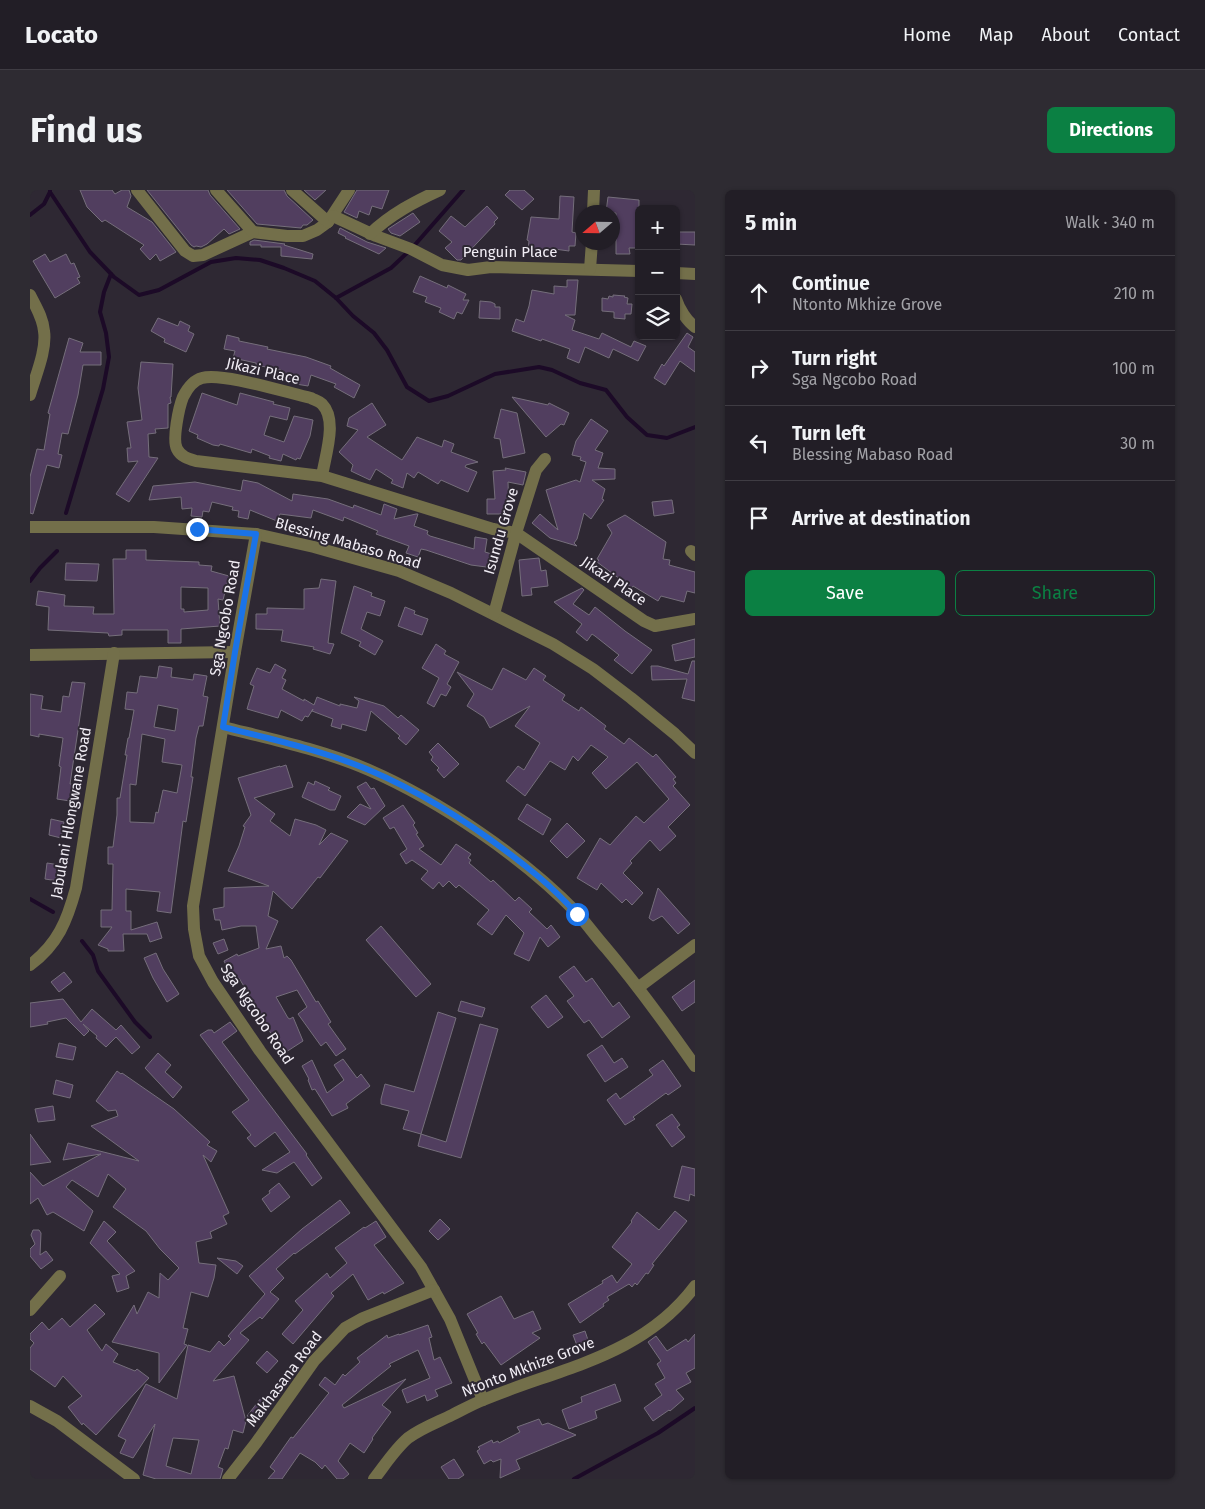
<!DOCTYPE html>
<meta charset="utf-8">
<style>
body{margin:0;font-family:"Fira Sans",sans-serif;background:#2e2b32;color:#f1f3f6}
.controls{position:absolute;right:15px;top:15px;display:grid;overflow:hidden;border-radius:8px;box-shadow:0 1px 4px #0004}
.controls button{width:45px;height:45px;display:grid;place-items:center;padding:0;border:0;border-bottom:1px solid #3f3c43;background:#221e26;color:#f1f3f6;font:25px sans-serif}
.compass{position:absolute;left:545px;top:15px;width:45px;height:45px;border-radius:50%;background:#221e26;box-shadow:0 1px 4px #0004;rotate:250deg}
.stop{position:absolute;width:15px;height:15px;margin:-11px;border:4px solid #1a73e8;border-radius:50%;background:#fff}
.stop.end{background:#1a73e8;border-color:#fff;box-shadow:0 1px 5px #0008}
.list{margin:0;padding:0;list-style:none}
h2{display:flex;justify-content:space-between;align-items:center;height:65px;margin:0;padding:0 20px;font-size:21px}
h2 small{font-size:16px;font-weight:400;color:#a2a2a7}
.list li{display:grid;grid-template-columns:32px 1fr auto;gap:15px;align-items:center;box-sizing:border-box;height:75px;padding:0 20px;border-top:1px solid #3f3c43}
.list b{display:block;font-size:19px;white-space:nowrap}
.list p{margin:0;font-size:16px;white-space:nowrap;color:#a2a2a7}
.list em{font-size:16px;font-style:normal;color:#a2a2a7}
.actions{display:flex;gap:10px;padding:15px 20px}
.actions a{flex:1;padding:11px 0;border:1px solid #0b8043;border-radius:8px;text-align:center;font-size:18px;color:#0b8043}
.actions .main{background:#0b8043;color:#fff}
.icon{flex:none;width:28px;height:28px;fill:none;stroke:currentColor;stroke-width:2;stroke-linecap:round;stroke-linejoin:round}
.map{position:relative;flex:none;width:665px;height:1289px;overflow:hidden;border-radius:8px}
header{display:flex;align-items:center;gap:30px;box-sizing:border-box;height:70px;padding:0 25px;background:#221e26;border-bottom:1px solid #3f3c43}
header strong{font-size:24px}
nav{display:flex;gap:28px;margin-inline-start:auto;font-size:18px}
.intro{display:flex;align-items:center;justify-content:space-between;box-sizing:border-box;height:120px;padding:0 30px}
h1{margin:0;font-size:35px}
.button{padding:12px 22px;border-radius:8px;background:#0b8043;color:#fff;font-size:18px;font-weight:700}
main{display:flex;gap:30px;padding:0 30px}
aside{flex:1;background:#221e26;border-radius:8px;box-shadow:0 1px 4px #0004}
.map>svg:first-child{display:block}
.lines{fill:none;stroke-linecap:round;stroke-linejoin:round}
.stream{stroke:#1c0a27;stroke-width:4}
.building{fill:#513e5f;stroke:#756e7b;fill-rule:evenodd}
.street{stroke:#736f4a;stroke-width:12}
.route{stroke:#1a73e8;stroke-width:6}
.labels{text-anchor:middle;stroke-width:4;stroke-linejoin:round;paint-order:stroke}
.street-label{font-size:15px;fill:#f1edf5;stroke:#2e2833}
</style>
<header>
<strong>Locato</strong>
<nav><a>Home</a><a>Map</a><a>About</a><a>Contact</a></nav>
</header>
<div class="intro"><h1>Find us</h1><a class="button">Directions</a></div>
<main>
<div class="map">
<svg width="665" height="1289" viewBox="0 0 665 1289">
<rect width="100%" height="100%" fill="#2e2833"/>
<g class="lines">
<g class="stream">
<polyline points="20,0 20,2 60,62 84,87 109,105 129,100 181,72 206,68 230,70 254,78 285,91 306,108 323,126 344,143 357,160 377,197 399,211 418,206 465,184 509,177 522,180 550,193 576,200 597,227 617,245 637,248 665,237"/>
<polyline points="0,25 14,14 20,2"/>
<polyline points="383,57 433,0"/>
<polyline points="306,108 361,78 378,62"/>
<polyline points="36,323 73,199 79,167 76,143 70,122 74,102 81,84"/>
<polyline points="0,391 10,378 27,361"/>
<polyline points="0,709 23,722"/>
<polyline points="52,751 63,765 68,781 105,832 120,847"/>
<polyline points="544,1289 628,1243 665,1218"/>
</g>
</g>
<g class="building">
<polygon points="50,0 82,0 85,4 92,0 99,0 101,6 97,17 122,32 146,62 130,71 126,64 120,70 110,59 114,55 75,30 72,32 57,17"/>
<polygon points="117,0 178,0 180,5 210,39 199,44 194,39 177,54 171,57 166,56 164,57 161,55"/>
<polygon points="197,0 254,0 257,6 283,30 277,35 273,35 271,38 227,34"/>
<polygon points="274,0 296,0 285,10"/>
<polygon points="327,0 359,0 352,19 342,16 339,25 329,21 327,28 314,22"/>
<polygon points="480,0 494,0 504,9 492,20 475,5"/>
<polygon points="530,6 544,7 542,42 546,43 545,56 539,56 539,61 517,58 516,63 498,60 499,51 497,50 501,27 529,29"/>
<polygon points="578,7 609,10 609,58 599,58 600,64 586,64 586,23 576,22"/>
<polygon points="457,16 468,28 464,32 465,34 431,70 427,70 415,58 422,52 409,41 421,26 435,37"/>
<polygon points="383,23 390,32 370,46 361,43 358,39"/>
<polygon points="310,38 337,52 356,58 349,64 315,48 316,47 308,43"/>
<polygon points="646,42 665,42 665,55 646,54"/>
<polygon points="224,50 255,54 254,55 283,64 282,69 251,66 251,57 231,57 231,55 220,55 220,52"/>
<polygon points="15,64 20,72 36,64 41,74 44,73 50,87 47,88 50,93 25,108 3,71"/>
<polygon points="390,86 417,98 418,95 436,104 433,110 439,110 432,124 427,122 424,129 409,122 411,118 395,112 397,107 383,102"/>
<polygon points="537,90 548,90 545,125 535,125 545,130 542,140 569,149 572,143 601,157 604,151 616,156 608,171 583,159 579,168 555,157 549,173 537,168 540,159 512,149 511,151 482,141 486,129 494,132 499,116 502,100 524,104 524,96 537,97"/>
<polygon points="583,105 595,106 594,107 598,108 597,114 602,114 601,124 595,124 595,129 584,128 584,122 572,121 572,108 578,109 579,106 583,107"/>
<polygon points="450,111 461,112 465,114 465,117 470,117 470,129 449,128"/>
<polygon points="128,128 148,136 150,131 160,136 158,141 164,144 156,162 134,152 135,149 121,141"/>
<polygon points="657,143 663,147 658,157 665,162 665,182 650,171 635,195 624,188 632,174 634,176"/>
<polygon points="197,145 209,148 209,151 238,157 237,159 276,167 301,176 300,178 330,195 324,208 304,197 306,194 281,185 278,196 266,194 267,192 250,189 251,180 226,175 226,173 203,168 205,161 194,159"/>
<polygon points="39,148 53,153 50,162 71,162 71,175 53,175 48,205 38,244 32,243 28,264 32,265 29,278 17,275 3,324 0,323 0,287 7,259 14,260 20,224 18,223"/>
<polygon points="111,172 143,174 141,207 140,207 141,213 138,214 138,238 125,239 126,243 118,244 119,267 128,268 99,312 86,304 108,271 98,272 97,258 101,258 97,232 112,230 108,198"/>
<polygon points="172,203 207,215 210,203 244,212 243,214 260,218 257,230 240,226 234,245 254,252 264,226 283,230 280,246 270,269 267,268 266,270 253,264 251,271 239,268 240,266 222,259 221,263 190,254 189,256 183,255 167,248 168,245 159,241"/>
<polygon points="482,207 518,215 519,213 539,223 534,235 531,234 516,247"/>
<polygon points="342,213 356,235 337,247 372,270 387,247 412,257 414,250 424,254 421,262 448,272 436,275 435,277 447,282 438,302 411,290 408,294 388,282 384,288 377,283 373,298 361,293 363,290 346,279 340,290 321,281 323,275 309,262 328,240 317,236 319,228"/>
<polygon points="471,219 487,223 495,263 473,268 470,249 464,248"/>
<polygon points="561,229 578,241 565,260 573,263 568,278 585,279 585,289 562,290 575,299 572,309 574,310 561,329 554,323 547,349 544,353 547,356 520,348 502,333 510,324 528,340 516,300 546,290 550,292 556,272 550,270 551,267 542,265 546,251"/>
<polygon points="475,278 496,282 493,295 478,292 479,322 475,322 475,324 457,324 457,309 465,309 463,281 476,280"/>
<polygon points="213,290 228,293 262,311 263,304 298,309 323,318 324,315 351,325 354,314 367,319 364,329 386,324 388,324 384,336 398,341 397,344 400,346 444,359 445,347 457,349 455,362 465,365 464,378 441,375 396,360 391,359 388,367 376,363 379,356 346,344 348,341 314,327 313,331 283,320 281,328 250,324 247,331 220,320 218,329 208,327 209,321 202,320 203,317 182,312 179,322 173,321 172,327 161,326 162,318 152,319 151,307 119,310 123,296 165,292 211,301"/>
<polygon points="642,310 644,323 624,326 622,312"/>
<polygon points="595,325 636,352 633,369 640,370 639,375 665,382 665,403 657,401 654,412 631,406 628,411 603,396 602,398 567,372 569,370 567,369 582,343 577,335"/>
<path d="M96,360H116V370L169,372V375L182,376L181,381L199,386L193,410L188,409L190,436L151,439V453H138V440H92V445L79,446L78,443L18,440L19,417L6,415L8,401L35,405L34,416L64,417L63,424H84L83,369H96ZM151,397L178,398V420L154,422V419H151Z"/>
<polygon points="509,368 511,381 516,380 518,396 501,398 502,405 492,406 489,370"/>
<polygon points="36,373 69,374 67,391 35,390"/>
<polygon points="291,389 306,391 298,453 304,454 300,464 283,459 284,457 251,451 253,440 226,439 226,424 237,424 237,418 274,419 274,399 289,398"/>
<polygon points="324,396 342,403 341,406 355,411 350,426 337,422 331,439 353,451 345,465 329,456 331,452 311,443"/>
<polygon points="552,398 554,400 543,414 559,425 565,417 595,441 622,460 602,484 584,470 589,465 565,446 562,444 557,451 546,442 552,434 524,412"/>
<polygon points="375,417 385,421 384,424 398,429 392,445 368,436"/>
<polygon points="665,449 665,467 645,471 642,455"/>
<polygon points="406,454 416,461 414,464 429,472 417,494 421,497 416,506 411,504 404,517 397,513 409,488 392,478"/>
<polygon points="662,471 665,471 665,511 652,508 657,489 622,490 621,476 628,476 658,484"/>
<polygon points="245,474 256,480 252,488 256,490 252,499 274,511 274,509 284,515 287,507 310,516 310,514 327,518 329,511 324,507 354,516 368,528 371,525 389,540 376,555 368,548 370,546 341,521 336,541 312,534 311,539 301,536 303,529 282,521 283,519 278,527 275,526 272,531 251,520 248,528 217,519 224,496 220,494 227,478 240,483"/>
<path d="M129,476L142,478L141,487L163,490L164,484L177,486L173,506L178,507L173,536H169L166,548L161,587H163L156,632L153,631L141,723L127,721L130,702L96,699V721H101V740L127,732L132,748L120,752L117,744H93L94,761H78V759L68,755L82,737H71V720H82L83,674H78V657H83L87,625V608H90L97,565H95L98,548H99L104,520L95,519L97,502L107,503L110,486L127,488ZM128,515L148,519L145,541L124,537ZM112,544L135,549L132,572L152,575L147,603L133,600L128,623L126,622L124,633L100,632V594L106,595Z"/>
<polygon points="473,478 496,490 504,478 516,486 513,490 535,505 532,510 549,521 551,517 576,536 574,539 594,554 599,548 623,567 626,564 646,587 643,589 646,593 643,596 660,615 638,637 646,646 630,661 620,650 600,671 602,673 593,683 613,703 602,715 596,709 592,713 571,693 567,700 547,688 570,648 580,655 606,626 614,633 639,609 607,572 576,599 562,583 578,567 561,555 548,571 543,566 535,580 520,571 495,606 476,591 488,576 494,580 510,553 485,536 500,516 460,538 454,527 437,516 444,504 427,482 462,500"/>
<polygon points="42,492 55,493 40,594 43,594 40,611 27,609 31,577 29,576 33,548 9,544 9,547 0,545 0,504 13,506 11,519 31,522 33,506 39,507"/>
<polygon points="408,553 429,574 414,588 407,580 409,578 401,570 403,567 399,562"/>
<polygon points="256,575 263,597 224,608 245,624 240,631 260,646 265,629 286,635 296,640 289,655 301,643 318,651 296,680 290,688 288,687 262,719 243,701 238,726 248,731 236,759 251,756 254,768 257,766 261,770 286,812 288,811 301,832 298,834 316,859 306,866 296,852 291,856 268,824 277,817 267,800 246,807 258,828 260,829 263,827 273,851 256,862 249,852 247,853 235,834 232,835 227,827 231,825 209,788 206,790 203,783 201,785 194,771 207,764 208,766 229,758 226,736 211,736 192,740 190,730 185,730 183,719 194,717 194,698 239,696 198,681 209,656 215,637 213,636 221,625 208,588 250,576 250,577"/>
<polygon points="285,591 300,598 298,600 311,606 305,620 300,620 272,607 278,592 284,595"/>
<polygon points="336,592 341,599 344,598 355,616 335,635 317,627 330,614 341,619 327,597"/>
<polygon points="497,614 521,629 513,645 488,629"/>
<polygon points="373,615 385,633 383,635 388,643 386,644 394,656 389,659 411,675 426,654 441,664 438,668 441,670 439,673 461,692 463,690 485,711 489,707 502,719 499,722 517,739 521,735 530,747 518,757 510,747 499,771 484,764 494,743 476,725 462,745 447,734 459,720 429,695 426,698 419,691 413,697 409,692 403,699 391,689 398,681 382,670 376,674 370,664 377,659 364,637 360,639 353,628"/>
<polygon points="21,629 34,632 31,648 19,645"/>
<polygon points="537,633 555,651 537,668 520,651"/>
<polygon points="17,673 30,675 28,691 15,689"/>
<polygon points="628,698 660,734 648,744 632,726 623,731 619,728"/>
<polygon points="351,736 401,794 386,807 336,750"/>
<polygon points="194,749 198,760 188,764 183,753"/>
<polygon points="126,763 133,779 149,804 137,812 123,788 114,768"/>
<polygon points="544,776 556,792 562,788 583,817 589,812 600,827 572,848 559,830 554,833 537,811 544,806 529,787"/>
<polygon points="34,782 42,792 29,802 21,792"/>
<polygon points="665,790 665,812 652,821 642,807"/>
<polygon points="516,805 533,827 518,838 501,817"/>
<polygon points="33,809 51,832 62,819 86,840 91,835 110,857 102,864 86,847 76,857 66,848 67,846 53,834 59,841 54,846 36,828 17,832 18,834 0,837 0,813"/>
<polygon points="431,811 455,818 452,827 428,821"/>
<polygon points="408,822 426,828 391,944 373,939 379,921 351,914 351,909 355,894 384,902"/>
<polygon points="200,832 207,841 192,852 277,964 276,965 292,988 282,996 264,972 247,983 232,980 260,962 245,942 225,957 217,948 221,945 202,922 219,910 170,845 178,840 182,840 184,843"/>
<polygon points="450,834 468,839 431,968 388,956 391,944 416,952"/>
<polygon points="29,853 46,857 43,870 26,867"/>
<polygon points="572,855 584,873 592,868 598,877 575,892 557,865"/>
<polygon points="128,863 141,875 135,882 152,897 143,908 115,878"/>
<polygon points="313,869 327,888 331,884 340,896 316,914 318,918 302,926 285,899 282,900 278,890 279,889 272,876 282,870 297,903 314,890 304,875"/>
<polygon points="633,870 651,896 638,905 636,903 603,927 605,929 595,935 577,910 586,903 590,909 623,885 619,880"/>
<polygon points="87,881 91,884 92,883 144,919 180,952 177,955 187,961 181,972 173,965 199,1023 193,1026 197,1034 180,1042 182,1048 166,1052 169,1073 186,1075 184,1088 178,1107 161,1102 153,1138 158,1139 154,1154 157,1155 129,1193 129,1163 82,1152 104,1115 107,1124 118,1102 129,1108 130,1083 138,1090 149,1078 130,1059 116,1041 83,1017 96,999 78,984 68,1007 42,990 36,997 63,1021 54,1041 23,1022 17,1025 8,1008 0,1014 0,982 13,996 71,964 33,970 38,953 109,971 61,936 88,926 86,920 78,921 66,911"/>
<polygon points="26,890 43,895 40,908 23,904"/>
<polygon points="23,916 25,930 8,932 5,919"/>
<polygon points="642,924 650,935 647,937 655,947 642,957 626,935"/>
<polygon points="0,944 10,958 21,972 0,975"/>
<polygon points="652,976 665,979 665,1006 660,1004 659,1011 644,1007"/>
<polygon points="249,993 260,1007 241,1022 232,1009 240,1003 239,1001"/>
<path d="M310,1010L320,1023L265,1064L264,1063L246,1079L254,1088L240,1102L249,1109L232,1129L230,1127L210,1143L219,1150L183,1191L204,1186L216,1231L213,1243L203,1240L198,1259L195,1258L188,1277L193,1279L190,1289H126L113,1285L125,1234L103,1268L90,1263L96,1250L88,1246L116,1194L147,1209L158,1155L180,1162L189,1151L194,1156L201,1149L198,1146L235,1104L219,1086L272,1039ZM143,1248L169,1250L161,1284L136,1276Z"/>
<polygon points="645,1021 657,1031 622,1074 624,1075 618,1084 616,1083 607,1095 605,1093 602,1097 599,1094 577,1107 579,1110 573,1114 574,1116 550,1133 538,1114 573,1093 572,1091 582,1085 587,1093 602,1074 582,1057 602,1032 601,1031 607,1022 629,1040"/>
<polygon points="410,1029 420,1039 408,1050 399,1041"/>
<polygon points="74,1031 86,1042 77,1051 105,1081 96,1086 99,1098 87,1102 82,1086 90,1084 60,1053"/>
<polygon points="346,1031 356,1047 344,1055 374,1093 354,1104 353,1102 338,1110 323,1084 301,1103 304,1106 263,1154 252,1144 273,1120 265,1111 297,1083 300,1088 317,1073 305,1058 334,1037 335,1038"/>
<polygon points="3,1040 9,1040 11,1043 10,1065 16,1061 23,1070 11,1079 0,1066 0,1059 5,1054 1,1045"/>
<polygon points="187,1068 206,1071 213,1076 207,1084"/>
<polygon points="471,1106 484,1129 503,1121 511,1139 502,1143 510,1148 471,1175 454,1152 452,1154 446,1144 448,1143 437,1124"/>
<polygon points="65,1114 75,1124 57,1140 72,1161 76,1154 88,1164 83,1172 105,1181 107,1179 119,1188 66,1245 53,1233 52,1235 38,1217 52,1206 33,1186 25,1197 0,1179 0,1158 4,1153 0,1149 0,1144 12,1132 19,1140 32,1128 40,1137"/>
<polygon points="398,1135 402,1147 399,1148 404,1170 410,1167 422,1193 405,1200 408,1206 397,1211 395,1205 377,1213 372,1200 400,1188 388,1160 359,1174 361,1176 312,1215 314,1218 376,1189 352,1215 361,1222 342,1248 343,1249 334,1263 320,1253 308,1271 319,1284 313,1289 307,1289 295,1275 292,1279 285,1272 270,1263 252,1289 238,1289 245,1281 240,1277 261,1247 263,1248 298,1204 299,1203 289,1195 295,1187 305,1195 313,1184 315,1186 330,1172 327,1168 357,1145 358,1148 369,1144 369,1145"/>
<polygon points="555,1141 560,1156 549,1161 543,1145"/>
<polygon points="665,1144 665,1178 656,1183 661,1192 646,1200 654,1209 640,1221 639,1220 623,1231 614,1218 632,1205 625,1194 635,1188 627,1174 631,1171 618,1152 626,1146 637,1161 656,1149 658,1152"/>
<polygon points="237,1161 248,1171 237,1183 226,1173"/>
<polygon points="585,1194 591,1211 565,1221 567,1228 565,1229 539,1239 532,1220 552,1212 551,1207"/>
<polygon points="231,1208 240,1215 225,1233 217,1226"/>
<polygon points="509,1229 512,1235 518,1233 546,1245 486,1270 490,1279 470,1288 471,1269 463,1272 461,1270 454,1274 447,1261 450,1259 448,1257 462,1250 463,1253 468,1251 469,1253 490,1242 487,1237"/>
<polygon points="424,1269 434,1285 428,1289 419,1289 411,1277"/>
</g>
<g class="lines">
<g class="street">
<polyline points="107,0 155,61 163,66 173,65 223,42 257,46 273,46 287,40 298,32 319,0"/>
<polyline points="186,0 223,42"/>
<polyline points="262,0 298,32"/>
<polyline points="563,22 564,0"/>
<polyline points="303,26 346,46 381,59 412,75 438,80 461,77 609,81"/>
<path d="M340,44C361,24 384,12 410,0"/>
<polyline points="560,79 562,52"/>
<polyline points="646,83 665,84"/>
<path d="M0,105C6,117 13,128 14,141C17,160 5,187 0,205"/>
<path d="M646,109C649,119 657,131 665,137"/>
<path d="M292,286C295,266 308,230 292,214C289,211 284,210 281,208C258,203 192,182 172,188C164,190 157,199 153,207C149,217 142,250 147,259C151,267 159,269 166,271L292,286L463,339L486,343L614,431L625,436L665,429"/>
<polyline points="0,337 124,337 226,344 284,357 369,381 421,403 523,454 563,479 601,508 645,544 665,563"/>
<polyline points="226,344 205,462 163,716 164,739 169,766 183,792 230,861 391,1077 420,1129 453,1210"/>
<polyline points="661,361 665,365"/>
<polyline points="464,424 486,343 506,280 515,269"/>
<polyline points="0,465 205,462"/>
<path d="M193,537C241,549 293,560 339,580C410,611 493,667 547,723C557,734 566,747 576,758C608,796 637,836 665,876"/>
<path d="M0,775C28,754 37,731 46,698L84,463"/>
<polyline points="609,797 665,755"/>
<polyline points="0,1120 30,1086"/>
<polyline points="0,1216 27,1231 104,1289"/>
<polyline points="198,1289 226,1253 284,1171 315,1138 333,1128 404,1100"/>
<path d="M344,1289C355,1275 365,1259 378,1248C391,1238 408,1232 422,1225C432,1220 443,1214 453,1210C529,1178 612,1167 665,1096"/>
</g>
</g>
<g class="lines">
<path class="route" d="M167,339L226,344L205,462L193,537C241,549 294,561 339,580C400,606 458,645 509,687C522,698 535,711 547,724"/>
</g>
<g class="labels">
<g class="street-label">
<text x="480" y="67">Penguin Place</text>
<text transform="translate(233 181) rotate(13)" y="5">Jikazi Place</text>
<text transform="translate(471 341) rotate(-74)" y="5">Isundu Grove</text>
<text transform="translate(318 353) rotate(16)" y="5">Blessing Mabaso Road</text>
<text transform="translate(584 391) rotate(34)" y="5">Jikazi Place</text>
<text transform="translate(195 428) rotate(-80)" y="5">Sga Ngcobo Road</text>
<text transform="translate(41 623) rotate(-80)" y="5">Jabulani Hlongwane Road</text>
<text transform="translate(227 824) rotate(56)" y="5">Sga Ngcobo Road</text>
<text transform="translate(498 1177) rotate(-21)" y="5">Ntonto Mkhize Grove</text>
<text transform="translate(254 1189) rotate(-53)" y="5">Makhasana Road</text>
</g>
</g>
</svg>
<div class="controls">
<button>+</button>
<button>−</button>
<button><svg class="icon" aria-label="layers" viewBox="0 0 24 24"><path d="M12 4l9 5-9 5-9-5zM3 14l9 5 9-5"/></svg></button>
</div>
<svg class="compass" viewBox="-18 -18 36 36"><path d="M0-13l5 13h-10z" fill="#e53935"/><path d="M0 13l5-13h-10z" fill="#a2a2a7"/></svg>
<div class="stop" style="left:547px;top:724px"></div>
<div class="stop end" style="left:167px;top:339px"></div>
</div>
<aside>
<h2>5 min<small>Walk · 340 m</small></h2>
<ul class="list">
<li><svg class="icon" aria-label="ahead" viewBox="0 0 24 24"><path d="M12 20V5M6 11l6-6 6 6"/></svg><div><b>Continue</b><p>Ntonto Mkhize Grove</p></div><em>210 m</em></li>
<li><svg class="icon" aria-label="right" viewBox="0 0 24 24"><path d="M7 20v-9h11M14 6l5 5-5 5"/></svg><div><b>Turn right</b><p>Sga Ngcobo Road</p></div><em>100 m</em></li>
<li><svg class="icon" aria-label="left" viewBox="0 0 24 24"><path d="M17 20v-9H6M10 6l-5 5 5 5"/></svg><div><b>Turn left</b><p>Blessing Mabaso Road</p></div><em>30 m</em></li>
<li><svg class="icon" aria-label="arrive" viewBox="0 0 24 24"><path d="M6 21V4h12l-3 4 3 4H6"/></svg><div><b>Arrive at destination</b></div></li>
</ul>
<div class="actions"><a class="main">Save</a><a>Share</a></div>
</aside>
</main>
